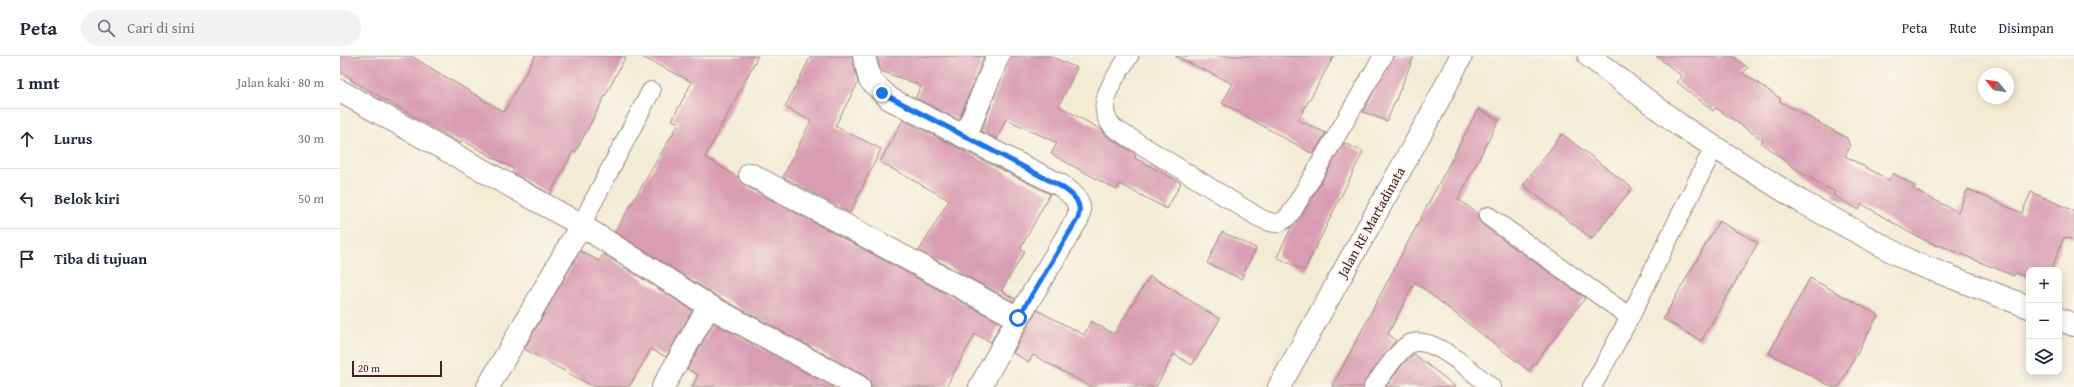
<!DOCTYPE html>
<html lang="id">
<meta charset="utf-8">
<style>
body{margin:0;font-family:"Gentium Book Plus",serif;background:#f2f2f3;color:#1f2937}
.controls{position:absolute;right:12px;bottom:12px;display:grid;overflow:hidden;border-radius:8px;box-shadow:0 2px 10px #0003}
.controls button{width:36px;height:36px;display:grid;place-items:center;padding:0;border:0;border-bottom:1px solid #e0e1e3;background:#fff;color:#1f2937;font:20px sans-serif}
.compass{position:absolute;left:1638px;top:12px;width:36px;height:36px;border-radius:50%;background:#fff;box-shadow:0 2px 10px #0003;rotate:300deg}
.scale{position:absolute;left:12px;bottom:10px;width:90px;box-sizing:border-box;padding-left:4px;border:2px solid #4a1f2b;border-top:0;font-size:11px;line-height:14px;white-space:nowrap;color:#4a1f2b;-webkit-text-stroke:3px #fbf7ec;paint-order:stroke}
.stop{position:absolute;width:12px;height:12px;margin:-9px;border:3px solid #1a73e8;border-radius:50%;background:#fff}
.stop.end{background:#1a73e8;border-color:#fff;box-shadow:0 1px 4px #0008}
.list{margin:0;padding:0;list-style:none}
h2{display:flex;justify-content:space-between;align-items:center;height:52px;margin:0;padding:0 16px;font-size:17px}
h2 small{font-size:13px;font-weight:400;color:#747a83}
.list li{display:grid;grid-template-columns:26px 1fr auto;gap:12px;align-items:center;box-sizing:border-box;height:60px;padding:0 16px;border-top:1px solid #e0e1e3}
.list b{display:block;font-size:15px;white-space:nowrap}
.list em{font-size:13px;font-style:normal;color:#747a83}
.icon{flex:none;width:22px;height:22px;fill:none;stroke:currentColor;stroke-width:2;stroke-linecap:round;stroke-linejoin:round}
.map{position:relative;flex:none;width:1734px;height:331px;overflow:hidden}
header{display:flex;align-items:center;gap:24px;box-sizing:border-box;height:56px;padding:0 20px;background:#fff;border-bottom:1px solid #e0e1e3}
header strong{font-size:19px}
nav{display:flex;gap:22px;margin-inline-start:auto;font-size:14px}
.search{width:280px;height:36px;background:#f2f2f3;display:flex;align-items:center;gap:10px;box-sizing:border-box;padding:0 14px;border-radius:22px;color:#747a83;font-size:15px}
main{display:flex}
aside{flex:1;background:#fff}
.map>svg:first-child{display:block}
.building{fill:#d99db3}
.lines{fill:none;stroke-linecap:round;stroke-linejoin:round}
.lane-casing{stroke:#9e8680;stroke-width:20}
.street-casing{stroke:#9e8680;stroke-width:24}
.highway-casing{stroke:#9e8680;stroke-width:24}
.lane{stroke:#fff;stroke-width:18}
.street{stroke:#fff;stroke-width:22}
.highway{stroke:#fff;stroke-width:22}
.route{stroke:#1a73e8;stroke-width:5}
.labels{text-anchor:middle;stroke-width:3;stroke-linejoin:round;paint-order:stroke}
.street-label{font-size:14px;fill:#4a1f2b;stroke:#fbf7ec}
</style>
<header>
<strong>Peta</strong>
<div class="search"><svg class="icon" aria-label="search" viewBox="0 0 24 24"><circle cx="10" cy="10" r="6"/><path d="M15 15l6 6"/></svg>Cari di sini</div>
<nav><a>Peta</a><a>Rute</a><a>Disimpan</a></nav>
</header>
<main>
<aside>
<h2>1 mnt<small>Jalan kaki · 80 m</small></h2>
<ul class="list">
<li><svg class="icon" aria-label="ahead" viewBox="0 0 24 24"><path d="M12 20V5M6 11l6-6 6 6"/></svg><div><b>Lurus</b></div><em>30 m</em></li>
<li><svg class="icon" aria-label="left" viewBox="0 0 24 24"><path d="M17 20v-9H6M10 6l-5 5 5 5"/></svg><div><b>Belok kiri</b></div><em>50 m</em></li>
<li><svg class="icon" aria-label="arrive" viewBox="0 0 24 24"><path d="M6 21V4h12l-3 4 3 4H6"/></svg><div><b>Tiba di tujuan</b></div></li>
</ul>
</aside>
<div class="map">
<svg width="1734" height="331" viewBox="0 0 1734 331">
<rect width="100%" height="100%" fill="#fbf7ec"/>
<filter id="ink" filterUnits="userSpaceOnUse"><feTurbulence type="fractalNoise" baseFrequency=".025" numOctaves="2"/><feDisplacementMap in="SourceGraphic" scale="8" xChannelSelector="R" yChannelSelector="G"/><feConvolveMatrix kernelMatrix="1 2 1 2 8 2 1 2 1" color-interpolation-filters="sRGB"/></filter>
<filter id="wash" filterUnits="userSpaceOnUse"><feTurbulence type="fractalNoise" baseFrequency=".012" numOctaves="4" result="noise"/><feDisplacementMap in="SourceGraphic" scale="16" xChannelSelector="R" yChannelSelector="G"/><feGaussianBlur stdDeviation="0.9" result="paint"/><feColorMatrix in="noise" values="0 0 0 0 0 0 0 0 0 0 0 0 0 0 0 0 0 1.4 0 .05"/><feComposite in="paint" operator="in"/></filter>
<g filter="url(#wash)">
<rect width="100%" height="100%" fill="#f3ecd5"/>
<g id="blocks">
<g class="building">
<polygon points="0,0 71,0 164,56 195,0 286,0 235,97 233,96 210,138 172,117 174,113 122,84 120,87 11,24 12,23 0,16"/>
<polygon points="300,0 418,0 365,101 398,121 404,129 661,267 651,286 635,278 606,331 531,331 530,325 525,320 375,239 275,176 339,67 332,64 352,26"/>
<polygon points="471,0 512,0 518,27 495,70 541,93 510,157 443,121 471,65 445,51"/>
<polygon points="537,0 644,0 619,64 575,42 581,31 576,29 577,28 541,15"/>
<polygon points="670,0 710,0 737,12 719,50 762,74 768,81 796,98 795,102 841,127 827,153 780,128 777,134 711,98 717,87 666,63 657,83 641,75"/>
<polygon points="835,0 994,0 958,64 986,77 973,98 882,47 893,28"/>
<polygon points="1053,0 1074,0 1047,65 1023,56"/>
<polygon points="1316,0 1393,0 1408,12 1403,17 1441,43 1439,45 1507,82 1510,91 1505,100 1549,124 1553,117 1575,130 1573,133 1618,156 1628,133 1682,157 1691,136 1734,155 1734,184 1724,181 1711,214 1689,214 1689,222 1675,217 1674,220 1599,189 1598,190 1570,177 1522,148 1519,154 1493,139 1495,136 1460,116 1421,87 1423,84 1376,52 1373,55 1337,26 1342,20"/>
<polygon points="1138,53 1159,64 1118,143 1138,158 1138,164 1142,169 1245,242 1189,315 1075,226 1048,278 1056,284 1025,325 1023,331 992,331"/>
<polygon points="563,64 710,138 680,193 685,195 661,235 675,243 673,245 579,195 609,144 540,106"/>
<polygon points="1222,78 1292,132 1252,183 1183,129"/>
<polygon points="1004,87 1023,96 964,215 937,201 951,172 962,159"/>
<polygon points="1379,165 1418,187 1361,285 1323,263"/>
<polygon points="882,176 916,192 901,223 867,207"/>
<polygon points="240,195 259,205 263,198 352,254 326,301 311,293 289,331 254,331 184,293"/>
<polygon points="810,220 880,263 852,309 834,298 816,331 751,331 693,299 689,306 673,297 697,254 744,279 751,265 774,278"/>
<polygon points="1470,222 1538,259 1499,331 1492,331 1429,297"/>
<polygon points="374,267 493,331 352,331 358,319 347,313"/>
<polygon points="1074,298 1116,331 1046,331 1063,308"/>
</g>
</g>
</g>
<g filter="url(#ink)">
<use href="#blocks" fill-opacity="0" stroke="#9e8680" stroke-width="1"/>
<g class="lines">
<defs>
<g id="lane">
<path d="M789,0C776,21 751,49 774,72L918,161C935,170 942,170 953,154L1043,0"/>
<polyline points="1148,160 1290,261"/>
<polyline points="241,169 311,35"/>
<path d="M1033,331C1042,320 1057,295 1069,288C1092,277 1134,318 1151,331"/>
<polyline points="1252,331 1290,261 1374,91"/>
</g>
<g id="street">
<path d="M524,0L530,24L550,43L720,129C733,138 743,146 738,162L678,262L640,331"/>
<polyline points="0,35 241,169 369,250 519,331"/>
<polyline points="625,81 658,0"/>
<polyline points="410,118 678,262"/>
<polyline points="148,331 241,169"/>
<polyline points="323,331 369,250"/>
</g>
<g id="highway">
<polyline points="1249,0 1341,70 1462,146 1572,206 1689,251"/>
<polyline points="1719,263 1734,269"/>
<polyline points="939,331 1092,57 1121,0"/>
</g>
</defs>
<use href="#lane" class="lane-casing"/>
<use href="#street" class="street-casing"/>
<use href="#highway" class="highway-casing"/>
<use href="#lane" class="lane"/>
<use href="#street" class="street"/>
<use href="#highway" class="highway"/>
</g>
</g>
<g class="lines" filter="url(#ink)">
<path class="route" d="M542,37L720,130C733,138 743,146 738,162L678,262"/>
</g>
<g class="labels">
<g class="street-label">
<text transform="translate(1031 166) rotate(-61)" y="5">Jalan RE Martadinata</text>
</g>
</g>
</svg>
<div class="controls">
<button>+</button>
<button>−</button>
<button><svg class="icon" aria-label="layers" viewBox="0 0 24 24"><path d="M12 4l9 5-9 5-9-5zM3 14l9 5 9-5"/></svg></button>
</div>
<svg class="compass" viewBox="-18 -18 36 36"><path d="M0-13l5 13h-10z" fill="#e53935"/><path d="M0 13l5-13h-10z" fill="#747a83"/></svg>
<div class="scale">20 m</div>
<div class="stop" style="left:678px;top:262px"></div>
<div class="stop end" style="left:542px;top:37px"></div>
</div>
</main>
